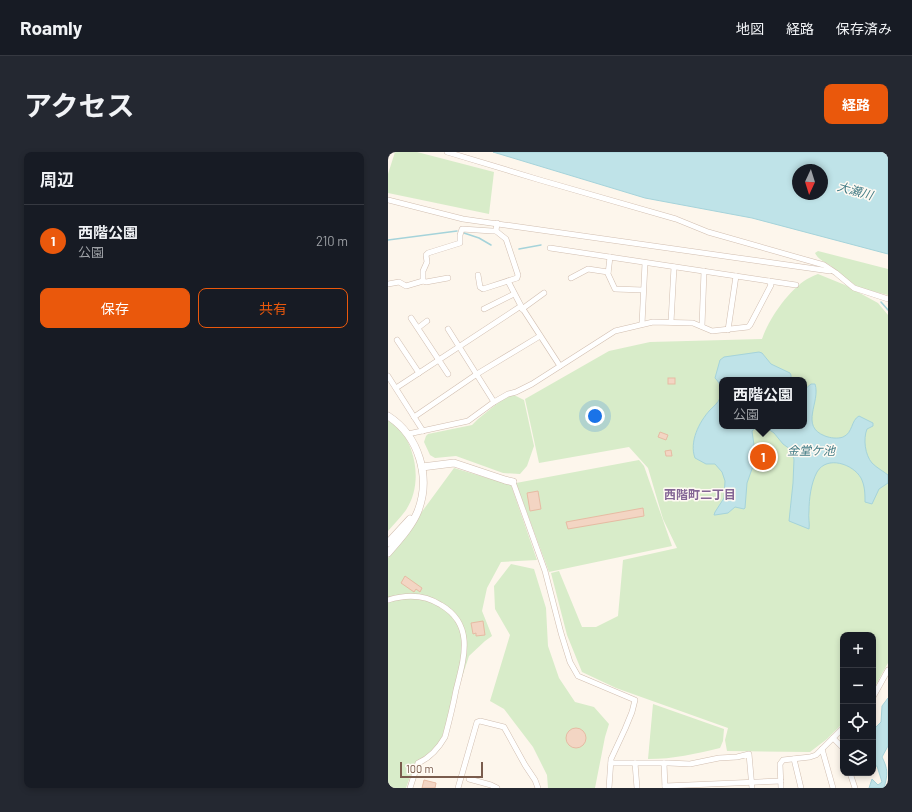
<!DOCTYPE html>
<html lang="ja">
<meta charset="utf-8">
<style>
body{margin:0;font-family:Barlow,"Noto Sans JP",sans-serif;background:#242831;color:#f1f3f6}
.controls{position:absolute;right:12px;bottom:12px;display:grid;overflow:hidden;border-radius:8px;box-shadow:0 2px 6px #0003}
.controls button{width:36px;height:36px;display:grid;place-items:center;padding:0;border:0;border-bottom:1px solid #363941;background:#171b24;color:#f1f3f6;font:20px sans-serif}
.compass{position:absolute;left:404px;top:12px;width:36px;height:36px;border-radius:50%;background:#171b24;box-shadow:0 2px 6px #0003;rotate:184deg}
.scale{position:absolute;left:12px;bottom:10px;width:83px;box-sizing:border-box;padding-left:4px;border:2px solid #7a5c4d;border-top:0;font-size:11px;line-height:14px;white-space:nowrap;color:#7a5c4d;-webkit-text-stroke:3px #fffaf3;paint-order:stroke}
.you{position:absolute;left:207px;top:264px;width:14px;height:14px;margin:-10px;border:3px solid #fff;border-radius:50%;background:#1a73e8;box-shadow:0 0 0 6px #1a73e833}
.badge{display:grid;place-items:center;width:26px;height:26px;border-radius:50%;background:#ea580c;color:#fff;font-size:13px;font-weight:700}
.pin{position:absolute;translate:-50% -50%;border:2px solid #fff;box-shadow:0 1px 4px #0006}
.popup{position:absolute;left:331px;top:225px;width:88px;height:52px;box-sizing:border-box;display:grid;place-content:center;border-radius:8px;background:#171b24;filter:drop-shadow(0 1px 3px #0005);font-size:13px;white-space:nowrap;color:#9ea1a6}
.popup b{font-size:15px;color:#f1f3f6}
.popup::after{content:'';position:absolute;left:50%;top:100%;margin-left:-8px;border:8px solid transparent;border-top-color:#171b24}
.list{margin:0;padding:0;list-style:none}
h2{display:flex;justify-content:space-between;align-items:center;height:52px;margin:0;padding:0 16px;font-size:17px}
h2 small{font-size:13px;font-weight:400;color:#9ea1a6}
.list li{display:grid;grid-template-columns:26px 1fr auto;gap:12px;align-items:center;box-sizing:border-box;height:72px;padding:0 16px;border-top:1px solid #363941}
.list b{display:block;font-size:15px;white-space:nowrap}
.list p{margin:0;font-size:13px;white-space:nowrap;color:#9ea1a6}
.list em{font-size:13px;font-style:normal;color:#9ea1a6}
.actions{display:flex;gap:8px;padding:12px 16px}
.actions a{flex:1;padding:9px 0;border:1px solid #ea580c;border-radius:8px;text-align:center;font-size:14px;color:#ea580c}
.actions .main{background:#ea580c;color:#fff}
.icon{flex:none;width:22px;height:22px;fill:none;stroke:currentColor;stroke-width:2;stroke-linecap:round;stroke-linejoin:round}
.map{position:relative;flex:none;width:500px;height:636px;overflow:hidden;border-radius:8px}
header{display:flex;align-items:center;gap:24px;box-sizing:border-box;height:56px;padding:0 20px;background:#171b24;border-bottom:1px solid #363941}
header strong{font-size:19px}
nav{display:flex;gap:22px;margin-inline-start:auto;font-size:14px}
.intro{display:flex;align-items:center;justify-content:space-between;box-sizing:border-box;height:96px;padding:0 24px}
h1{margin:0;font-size:28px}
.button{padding:10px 18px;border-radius:8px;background:#ea580c;color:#fff;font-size:14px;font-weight:700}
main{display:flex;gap:24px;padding:0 24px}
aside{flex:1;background:#171b24;border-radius:8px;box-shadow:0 2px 6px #0003}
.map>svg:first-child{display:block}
.green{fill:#d8ecc9;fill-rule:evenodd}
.water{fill:#bfe3e8;stroke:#a5d3da;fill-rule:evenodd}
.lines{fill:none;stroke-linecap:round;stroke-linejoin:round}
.stream{stroke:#a5d3da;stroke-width:1.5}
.building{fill:#f3d5c3;stroke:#e6bba3}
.minor-casing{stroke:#d1beb0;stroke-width:6}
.tertiary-casing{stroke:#d1beb0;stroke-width:8}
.minor{stroke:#fff;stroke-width:5}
.tertiary{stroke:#fff;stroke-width:7}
.labels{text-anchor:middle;stroke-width:3;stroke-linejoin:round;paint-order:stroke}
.water-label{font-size:12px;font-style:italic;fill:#437c86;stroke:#fffaf3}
.neighbourhood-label{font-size:12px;font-weight:bold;fill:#846695;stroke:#fffaf3}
</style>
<header>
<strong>Roamly</strong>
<nav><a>地図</a><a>経路</a><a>保存済み</a></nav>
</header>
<div class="intro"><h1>アクセス</h1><a class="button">経路</a></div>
<main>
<aside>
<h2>周辺<small></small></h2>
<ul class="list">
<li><span class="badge">1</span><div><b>西階公園</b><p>公園</p></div><em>210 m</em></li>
</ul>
<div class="actions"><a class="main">保存</a><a>共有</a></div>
</aside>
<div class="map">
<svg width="500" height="636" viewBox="0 0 500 636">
<rect width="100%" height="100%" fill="#fdf6ec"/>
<g class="green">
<polygon points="7,0 29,0 106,20 101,62 0,41 0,22"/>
<path d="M430,99L500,117V143L471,136L448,119C443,111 432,111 427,101Z"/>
<path d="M430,122L457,133L490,151L500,163V511L485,538V483H455V571L439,587L422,600L339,599L337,588L340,576L228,536L194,520L179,483L163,421L171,419L194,475H208L230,464L235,408L289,396L275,367L260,316L241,295L151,311L137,247L221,199L262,190L374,187C381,167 398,142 416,129C420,126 425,124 430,122ZM334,228H416V274H334Z"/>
<polygon points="126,243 136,248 146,294 139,314 132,322 115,321 68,304 47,306 42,303 36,290 38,284 40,282 84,273 90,267 116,246"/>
<path d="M0,267C4,270 9,273 12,277C29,299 34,334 18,358C13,365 6,372 0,379Z"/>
<polygon points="251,308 256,314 284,394 161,420 128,331"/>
<polygon points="66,316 123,333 149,408 113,410 99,436 94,459 104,484 97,489 81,504 54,585 50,594 41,603 27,611 18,636 0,636 0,406"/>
<polygon points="123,412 146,417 158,456 160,494 171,526 187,550 206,555 221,572 217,585 207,636 160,636 159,623 145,595 116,557 102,549 122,483 107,457 106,434"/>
<path d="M265,552L336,577L335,589L332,596C307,602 286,607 260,607Z"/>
</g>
<g class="water">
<path d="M105,0H500V102L364,66L257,46ZM410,18H434V42H410Z"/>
<path d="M371,200L374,201L383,212L402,221L403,223V228H334V274H370L364,279L367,300L365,314L359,331L357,356L356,357L347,355L340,361L327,363H326L327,360L336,346L337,329L334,320L327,312H318L307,306C301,290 311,270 322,258C326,254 330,251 332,246C336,239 332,231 327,226L332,208L336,205Z"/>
<path d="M423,232H427C433,250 411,274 437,284C442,286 450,287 455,285C465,281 463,268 471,264L485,271V274L479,277C475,287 477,303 484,311C489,316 495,319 500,323V331L491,337L484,352L477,350C477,342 477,334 473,326C465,312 439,303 429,320C423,331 421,347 421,359C420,365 422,372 421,377L401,369L405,331L406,307L402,297L395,292L386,281L376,274H416V238Z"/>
<path d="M500,546V594L494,605C500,617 500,622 496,636H481L484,627L490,633L494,630L489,614H485V578L493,570L494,554Z"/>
</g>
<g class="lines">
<g class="stream">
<polyline points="76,81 91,86 103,93"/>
<polyline points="0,88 69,79"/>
<polyline points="131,97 153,93"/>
<polyline points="493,150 500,158"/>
</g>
</g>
<g class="building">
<rect x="280" y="226" width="7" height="6"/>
<polygon points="272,280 280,283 278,288 270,285"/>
<polygon points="283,298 284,304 278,304 277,299"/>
<polygon points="150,339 153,357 142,359 139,341"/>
<polygon points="255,356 256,364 180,377 178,370"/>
<polygon points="17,424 34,436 32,440 28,437 26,440 13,431"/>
<polygon points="95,469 97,483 88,484 88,481 85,482 83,471"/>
<circle cx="188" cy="586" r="10"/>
<polygon points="36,628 48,631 47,636 34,636"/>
</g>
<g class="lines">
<defs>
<g id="minor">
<polyline points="59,0 152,28 288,67 320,80 436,113 448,121 466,136 500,147"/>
<polyline points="0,48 75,67 442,119"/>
<polyline points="222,105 220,122 227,137 255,138"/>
<polyline points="90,123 92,135 95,137 129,126 130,123 118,87 108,79"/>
<polyline points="183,126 200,117 220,120"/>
<polyline points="35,129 35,119 39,110 38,103 40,101 72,91 72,83 74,77 104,79 108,79 109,71"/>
<polyline points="120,129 133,154"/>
<polyline points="381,129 408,133"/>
<polyline points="0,132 11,130 18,134 35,129 38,130 60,126"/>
<polyline points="96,157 126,142"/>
<polyline points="134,157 156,141"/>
<polyline points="23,166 60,222"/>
<polyline points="283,170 286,115"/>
<polyline points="254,172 257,111"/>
<polyline points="314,174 316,119"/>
<polyline points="30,176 39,169"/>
<polyline points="60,177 106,250"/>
<polyline points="340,178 348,124"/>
<polyline points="9,188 31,221"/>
<polyline points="0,224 35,279"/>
<polyline points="8,236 133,154 172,214"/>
<polyline points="26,265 89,222 152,184"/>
<polyline points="20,282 80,269 106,250 120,242 128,240 144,232 227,179 265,170 305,171 324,179 360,175 362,173 383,133 381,129 162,96"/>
<polyline points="125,330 157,419 173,481 182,510 190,524 247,548 244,560 237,577 223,607 221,636"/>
<path d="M0,448C19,442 36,442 53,453C87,473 76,506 68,538C65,554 61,570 57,585C50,597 42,606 30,611L22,636"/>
<polyline points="485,545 500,518"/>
<polyline points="445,586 455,596"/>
<polyline points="434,597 445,636"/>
<polyline points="406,607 413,636"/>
<polyline points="223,611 276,611 277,636"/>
<polyline points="247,611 249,636"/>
<polyline points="276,611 281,611 302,612 331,606 349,605 361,602 364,636"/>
<polyline points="462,621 467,636"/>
<polyline points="81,627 103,633 109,636"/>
<polyline points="277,634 393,629"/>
<polyline points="70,636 89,570 92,569 116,575 137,613 147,628 150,636"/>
<polyline points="393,636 392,612 395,608 422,605 428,603 455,576"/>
</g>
<g id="tertiary">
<path d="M0,264C31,284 43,325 30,359C24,374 11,388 0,401"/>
<polyline points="34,315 66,311 117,328 125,330"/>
<polyline points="0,391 22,367"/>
</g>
</defs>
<use href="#minor" class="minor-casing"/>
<use href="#tertiary" class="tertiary-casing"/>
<use href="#minor" class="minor"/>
<use href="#tertiary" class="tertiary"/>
</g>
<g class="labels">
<g class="water-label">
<text transform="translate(467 39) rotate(16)" y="4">大瀬川</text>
<text x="423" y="303">金堂ケ池</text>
</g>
<g class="neighbourhood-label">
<text x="312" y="347">西階町二丁目</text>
</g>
</g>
</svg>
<div class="controls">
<button>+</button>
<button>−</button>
<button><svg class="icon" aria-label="locate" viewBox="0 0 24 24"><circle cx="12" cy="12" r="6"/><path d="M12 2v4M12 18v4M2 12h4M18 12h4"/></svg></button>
<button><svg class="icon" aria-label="layers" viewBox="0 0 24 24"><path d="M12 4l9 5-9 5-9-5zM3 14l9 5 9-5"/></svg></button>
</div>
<svg class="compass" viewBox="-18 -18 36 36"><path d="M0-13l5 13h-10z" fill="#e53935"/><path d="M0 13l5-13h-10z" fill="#9ea1a6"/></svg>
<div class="scale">100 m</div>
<div class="you"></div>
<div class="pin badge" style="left:375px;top:305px">1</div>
<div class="popup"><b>西階公園</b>公園</div>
</div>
</main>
